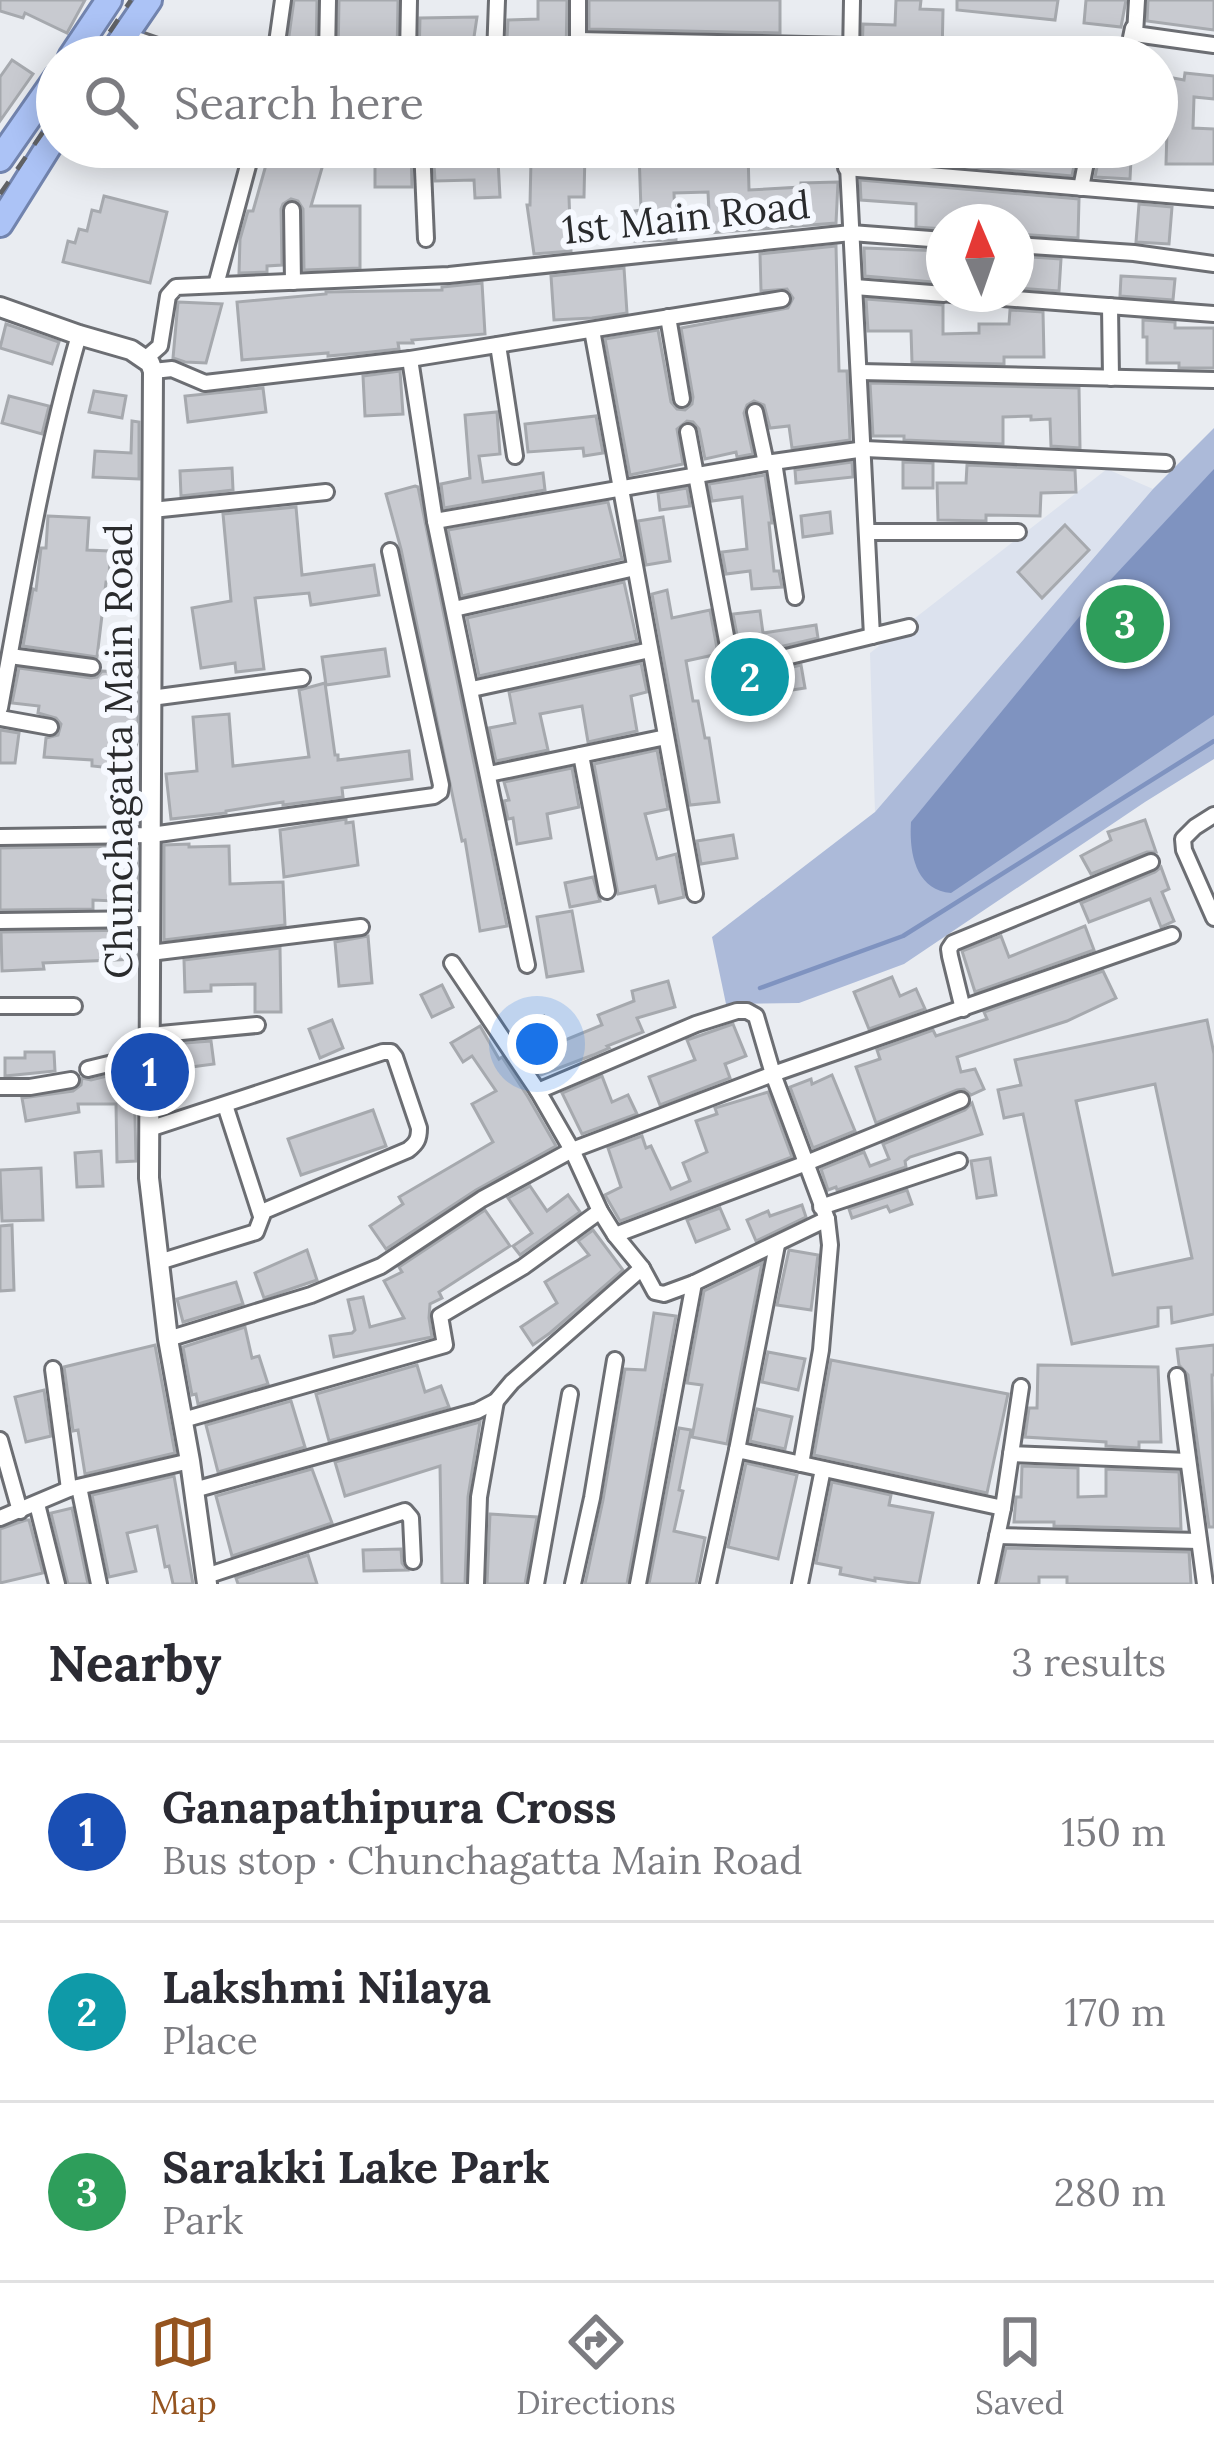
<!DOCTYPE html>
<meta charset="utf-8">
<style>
body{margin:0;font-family:Lora,serif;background:#f2f2f3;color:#2b2b33}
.compass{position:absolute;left:926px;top:204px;width:108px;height:108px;border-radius:50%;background:#fff;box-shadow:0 6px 30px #0003;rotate:358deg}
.you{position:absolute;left:537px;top:1044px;width:42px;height:42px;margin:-30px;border:9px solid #fff;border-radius:50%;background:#1a73e8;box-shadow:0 0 0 18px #1a73e833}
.badge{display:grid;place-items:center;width:78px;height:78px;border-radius:50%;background:#95541f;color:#fff;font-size:39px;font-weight:700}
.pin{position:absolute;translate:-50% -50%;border:6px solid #fff;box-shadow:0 3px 12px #0006}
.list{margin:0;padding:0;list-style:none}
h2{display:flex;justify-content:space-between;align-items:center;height:156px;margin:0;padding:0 48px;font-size:51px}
h2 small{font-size:39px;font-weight:400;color:#7c7c81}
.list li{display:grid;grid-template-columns:78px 1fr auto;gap:36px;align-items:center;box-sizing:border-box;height:180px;padding:0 48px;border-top:3px solid #e1e1e2}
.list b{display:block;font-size:45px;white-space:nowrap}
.list p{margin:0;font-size:39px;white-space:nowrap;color:#7c7c81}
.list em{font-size:39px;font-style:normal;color:#7c7c81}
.icon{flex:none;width:66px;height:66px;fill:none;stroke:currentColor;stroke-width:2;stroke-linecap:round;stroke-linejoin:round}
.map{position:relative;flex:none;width:1214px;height:1584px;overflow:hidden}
.search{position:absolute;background:#fff;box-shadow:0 6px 30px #0003;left:36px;right:36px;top:36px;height:132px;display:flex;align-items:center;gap:30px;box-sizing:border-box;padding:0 42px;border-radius:66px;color:#7c7c81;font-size:45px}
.sheet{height:696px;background:#fff}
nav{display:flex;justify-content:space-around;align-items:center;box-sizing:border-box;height:168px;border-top:3px solid #e1e1e2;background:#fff;font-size:33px;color:#7c7c81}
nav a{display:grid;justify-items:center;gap:6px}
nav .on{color:#95541f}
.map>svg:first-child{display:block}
.built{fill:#dce2ee}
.green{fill:#acbad9}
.water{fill:#7f93c0}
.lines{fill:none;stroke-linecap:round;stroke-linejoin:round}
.stream{stroke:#7f93c0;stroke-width:4.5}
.building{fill:#c8cad0;stroke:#a6a9ae;stroke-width:3;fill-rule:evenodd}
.minor-casing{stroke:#6c6e73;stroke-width:20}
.tertiary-casing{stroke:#6c6e73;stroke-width:24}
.trunk-casing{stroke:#7284ae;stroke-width:30}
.minor{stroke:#fff;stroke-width:14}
.tertiary{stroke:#fff;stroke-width:18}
.trunk{stroke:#acc3f6;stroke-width:24}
.rail{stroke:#606265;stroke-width:4.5;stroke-dasharray:15 15;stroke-linecap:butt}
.labels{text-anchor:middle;stroke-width:12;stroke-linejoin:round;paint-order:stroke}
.street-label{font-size:39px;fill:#2a2b2d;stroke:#f6f9ff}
</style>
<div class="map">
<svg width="1214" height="1584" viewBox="0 0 1214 1584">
<rect width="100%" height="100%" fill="#e9ecf1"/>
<polygon class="built" points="1107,469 1153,489 875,812 870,653"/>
<polygon class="green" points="1214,428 1214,759 1145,802 904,964 799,1003 726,1004 712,937 875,812 1153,489"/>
<path class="water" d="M1214,469V715L951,893C915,890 909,852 911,822L1102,589Z"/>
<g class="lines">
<polyline class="stream" points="760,988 903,936 1214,741"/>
</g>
<g class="building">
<polygon points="0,0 85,0 67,33 25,13 23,18 0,11"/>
<polygon points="294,0 317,0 316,57 286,57"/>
<polygon points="339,0 398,0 397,57 338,57"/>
<polygon points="538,0 567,0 566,57 506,57 508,20 538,19"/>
<polygon points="589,0 780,0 780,33 589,29"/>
<polygon points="896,0 921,0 920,9 943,10 942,57 862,55 863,24 895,25"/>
<polygon points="957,0 1058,0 1055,20 957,10"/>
<polygon points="1086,0 1126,0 1121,27 1084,23"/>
<polygon points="1148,0 1214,0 1214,30 1147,21"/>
<polygon points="477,17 471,57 419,57 420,18"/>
<polygon points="12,60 33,74 0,121 0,77"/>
<polygon points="1185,73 1214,76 1214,99 1194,97 1193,128 1214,129 1214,164 1166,164 1168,96 1157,94 1157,75 1184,80"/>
<polygon points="271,147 328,147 311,206 360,206 360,268 304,270 303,209 298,201 291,199 283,204 281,209 282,265 267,266 267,272 239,273 240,239 248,211 253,211"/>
<polygon points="375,147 411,147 412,187 375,187"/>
<polygon points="949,147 1003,147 1003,150 1076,155 1072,176 949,165"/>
<polygon points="555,150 585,152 584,197 569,197 571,251 534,254 527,205 530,205 531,159 549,157"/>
<polygon points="748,151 749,190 801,187 801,183 838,182 836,223 710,233 708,192 674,193 676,240 635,241 634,211 641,210 639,152"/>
<polygon points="1099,157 1131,159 1130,179 1095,177"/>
<polygon points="498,160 500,197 475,198 474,180 435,181 434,164"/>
<polygon points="860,180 1079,199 1078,238 1016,234 1016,222 944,222 944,229 916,227 916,204 861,200"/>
<polygon points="104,196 167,212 150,283 63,262 68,241 75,243 79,229 87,231 92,210 100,212"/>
<polygon points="1139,204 1172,207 1169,244 1136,242"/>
<polygon points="836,246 839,371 847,371 850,440 792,448 789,426 770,428 764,405 754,401 747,405 744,413 753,454 737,457 736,452 705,459 699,429 693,422 687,421 677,429 683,464 630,475 605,339 658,330 671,402 677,409 685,410 692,404 693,397 681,328 788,308 793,298 787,289 761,291 760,254"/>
<polygon points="864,248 944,251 944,283 865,276"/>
<polygon points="1016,256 1061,259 1059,291 1016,288"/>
<polygon points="624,268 627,313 592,318 554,320 551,276"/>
<polygon points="1121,276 1175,279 1173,300 1120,296"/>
<polygon points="482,283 485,334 412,340 413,343 398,343 399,349 362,353 328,356 328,353 242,360 237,302 326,294 326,292 442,290 442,287"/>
<polygon points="866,299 943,305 943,334 979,333 979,324 1009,324 1010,310 1043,312 1044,357 1004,357 1004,364 912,362 911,331 868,331"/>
<polygon points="178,302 222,304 206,363 185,362 173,358"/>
<polygon points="1143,320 1175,322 1175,328 1214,328 1214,368 1179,368 1179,363 1147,363 1147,337 1143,337"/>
<polygon points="6,324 59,342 52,364 0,348"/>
<polygon points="400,371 403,414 365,416 363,376"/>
<polygon points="870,383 1079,388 1080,448 1051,446 1050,419 1031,420 1031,416 1003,417 1003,444 904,440 904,436 873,436"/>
<polygon points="263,388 266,412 188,422 185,396"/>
<polygon points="94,391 126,396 122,418 89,412"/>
<polygon points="9,396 49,406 42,434 2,423"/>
<polygon points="497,412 500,454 479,456 483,482 543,473 545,490 444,508 441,484 470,478 465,415"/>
<polygon points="596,416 603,453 584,456 583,448 528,452 525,424"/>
<polygon points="132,421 139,422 139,479 93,477 95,451 131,453"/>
<polygon points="852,462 853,477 796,483 795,470"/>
<polygon points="903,462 933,463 933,488 903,488"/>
<polygon points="967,465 1075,470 1076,492 1041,493 1040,516 986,515 986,521 938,520 937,483 966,483"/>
<polygon points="232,468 233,490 181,496 180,471"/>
<polygon points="765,475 772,523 769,523 774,571 779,571 782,587 752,589 750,571 726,574 722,552 747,549 742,497 712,501 709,484"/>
<polygon points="415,486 418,487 507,926 480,931 465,840 462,841 401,549 386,494"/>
<polygon points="687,488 690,506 660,510 658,493"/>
<polygon points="608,502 622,559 462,596 448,530"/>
<polygon points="296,507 302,575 374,565 379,595 311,605 309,593 255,598 264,669 236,672 235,663 201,668 192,608 231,601 223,514"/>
<polygon points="830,512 832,533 803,537 801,516"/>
<polygon points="48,516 89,518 87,550 110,551 109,582 106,582 97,657 23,646 33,589 36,590 41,548 46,548"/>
<polygon points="663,517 670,561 646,565 638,521"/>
<polygon points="1065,525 1089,550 1042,598 1018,572"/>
<polygon points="624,582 637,641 479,676 467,618"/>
<polygon points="667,590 672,618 710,610 718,654 686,661 693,701 698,701 705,738 709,738 719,802 690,805 652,594"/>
<polygon points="760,611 763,633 816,625 818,638 741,656 733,614"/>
<polygon points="124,639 138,640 138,737 132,770 92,766 92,760 44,757 46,738 58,735 61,724 56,718 38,713 39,706 12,703 19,668 91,678 97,677 102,671 123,672"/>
<polygon points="385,649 389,676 326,685 322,657"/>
<polygon points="641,663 647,692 631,696 637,731 588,742 582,706 540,714 548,750 496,761 489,728 515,723 509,692"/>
<polygon points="801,665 805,688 773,693 771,680 745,685 742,679"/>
<polygon points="325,683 335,755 338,755 338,760 409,751 412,779 342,788 343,797 283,805 283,802 226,811 226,813 171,819 166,774 197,771 193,717 229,714 233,766 309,757 299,690"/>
<polygon points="0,730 19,733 15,763 0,763"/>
<polygon points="657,750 668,809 645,814 657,859 676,854 684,897 659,903 655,886 618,894 594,764"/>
<polygon points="572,768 579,807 547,814 551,838 517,844 513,818 508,819 504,801 509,800 504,782"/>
<polygon points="346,819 346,823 353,822 358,865 284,877 280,830"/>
<polygon points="1145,820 1156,852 1147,852 1091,874 1081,856 1111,840 1108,832"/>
<polygon points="733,835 737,858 701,864 697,841"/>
<polygon points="189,844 189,847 229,846 230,884 283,882 285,925 164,940 164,845"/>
<polygon points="137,846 137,902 93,900 93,909 0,910 0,848"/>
<polygon points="1161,867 1169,889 1162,892 1174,921 1161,927 1150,899 1089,922 1081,903 1155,872"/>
<polygon points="593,877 600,901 570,907 565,883"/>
<polygon points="572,911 583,971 547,977 537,917"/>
<polygon points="1085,926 1094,950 975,992 962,951 1001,936 1009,957"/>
<polygon points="137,930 137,959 43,963 44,969 2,971 1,932"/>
<polygon points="368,936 372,983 339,986 335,942"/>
<polygon points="280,948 281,1012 255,1012 255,984 211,985 211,991 185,992 184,960"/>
<polygon points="1103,971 1116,998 1067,1021 957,1057 961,1072 975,1069 984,1089 971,1095 964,1089 957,1090 876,1123 856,1067 880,1059 877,1050 933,1030 936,1036 987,1019 984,1012"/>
<polygon points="892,977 900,996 916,989 925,1009 869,1029 854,992"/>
<polygon points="668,981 675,1007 637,1018 643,1032 607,1046 609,1048 593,1055 541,1075 520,1044 523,1043 516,1031 544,1016 558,1043 602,1025 598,1015 634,1001 632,991"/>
<polygon points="442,985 453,1007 432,1017 421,995"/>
<polygon points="332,1020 343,1048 320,1058 309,1029"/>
<path d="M1207,1020L1214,1054V1314L1172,1323L1171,1307L1158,1308V1326L1072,1344L1023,1114L1004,1118L998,1090L1021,1085L1015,1060ZM1155,1084L1192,1258L1113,1275L1076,1101Z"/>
<polygon points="733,1024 746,1056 725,1064 730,1078 660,1105 649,1077 695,1060 687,1040"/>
<polygon points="480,1026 499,1059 502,1057 528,1097 556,1146 476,1190 386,1249 370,1226 403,1204 399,1197 493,1142 472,1104 496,1091 472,1056 463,1062 451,1043"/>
<polygon points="211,1041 214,1064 176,1069 172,1044"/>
<polygon points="25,1052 54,1052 55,1071 5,1076 5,1058 25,1058"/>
<polygon points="127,1071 134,1071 136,1161 117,1162 116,1104 78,1104 79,1112 26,1121 22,1098 73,1091 81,1085 82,1078 91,1080"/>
<polygon points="832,1075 855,1131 813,1148 790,1087 811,1079 812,1084"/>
<polygon points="602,1076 612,1102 628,1095 637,1114 582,1134 562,1093"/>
<polygon points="768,1092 792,1157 620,1221 605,1195 621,1187 608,1148 642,1136 646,1148 651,1146 671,1189 690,1181 683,1163 707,1152 696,1121 717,1114 715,1108"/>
<polygon points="972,1103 982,1134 910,1157 905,1161 906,1167 837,1190 836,1187 828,1190 821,1169 864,1152 870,1166 889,1159 883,1144 965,1110"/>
<polygon points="373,1110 386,1146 301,1175 288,1139"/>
<polygon points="101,1151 103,1186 77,1187 75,1153"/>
<polygon points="990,1158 996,1195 977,1198 971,1161"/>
<polygon points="41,1168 43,1220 2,1221 0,1170"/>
<polygon points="530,1186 547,1211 568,1195 580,1212 520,1255 513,1246 532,1233 508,1198"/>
<polygon points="907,1190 912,1204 890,1212 887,1206 852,1218 849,1209"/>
<polygon points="802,1205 806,1217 756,1241 747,1220 768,1211 770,1216"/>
<polygon points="720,1208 729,1229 696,1242 687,1220"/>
<polygon points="485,1210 510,1246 439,1292 442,1298 430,1304 429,1318 432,1337 334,1357 330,1336 352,1333 355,1330 348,1300 363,1297 370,1327 404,1318 384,1281 402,1272 399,1267"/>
<polygon points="12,1225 14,1290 0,1291 0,1226"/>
<polygon points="593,1230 623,1270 550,1333 533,1345 521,1327 557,1303 545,1282 589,1255 578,1241"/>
<polygon points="307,1250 317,1280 264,1298 255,1273"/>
<polygon points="789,1250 818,1255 811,1310 777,1305"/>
<polygon points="762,1263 727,1444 692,1437 702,1385 687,1383 704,1291"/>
<polygon points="236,1282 243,1304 183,1322 177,1299"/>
<polygon points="654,1313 676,1316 627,1584 585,1584 603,1500 625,1369 645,1370"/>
<polygon points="245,1327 252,1358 259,1356 268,1384 198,1404 196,1394 192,1395 183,1347"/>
<polygon points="155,1345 175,1453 85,1474 78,1430 73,1431 64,1367"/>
<polygon points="1214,1345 1214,1375 1212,1375 1214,1527 1209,1527 1188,1375 1179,1365 1177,1349"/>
<polygon points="768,1352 805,1359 798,1390 762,1382"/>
<polygon points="831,1360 1008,1394 987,1493 814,1455"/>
<polygon points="417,1365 425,1392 441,1386 449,1407 329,1441 316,1394"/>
<polygon points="1038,1365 1158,1367 1161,1442 1139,1442 1139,1448 1106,1446 1106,1442 1025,1437 1029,1408 1037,1408"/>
<polygon points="44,1390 51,1436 26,1442 15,1397"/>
<polygon points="291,1401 305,1447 218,1472 206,1425"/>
<polygon points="757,1409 792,1417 785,1449 750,1441"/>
<polygon points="480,1422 468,1497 465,1584 442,1584 440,1466 345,1496 335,1462"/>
<polygon points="679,1428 691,1430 679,1490 683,1491 674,1531 705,1538 696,1584 649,1584"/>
<polygon points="746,1463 797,1475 778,1559 728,1547"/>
<polygon points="1022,1466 1078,1468 1078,1497 1106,1496 1106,1469 1179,1472 1181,1529 1054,1526 1054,1522 1014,1522 1016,1497 1021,1497"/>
<polygon points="312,1469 332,1523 232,1556 216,1496"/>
<polygon points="174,1476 193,1584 173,1584 169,1566 165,1567 157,1526 127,1533 136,1571 109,1577 92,1495"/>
<polygon points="832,1482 891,1495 889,1505 933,1513 919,1584 875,1578 875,1581 840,1574 841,1568 816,1563"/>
<polygon points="72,1508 88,1584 68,1584 51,1513"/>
<polygon points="490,1514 537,1517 525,1584 487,1584"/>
<polygon points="26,1520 29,1520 43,1573 0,1583 0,1529"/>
<polygon points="1006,1548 1189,1552 1191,1584 1067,1584 1067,1577 1039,1577 1039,1584 998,1584"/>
<polygon points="401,1549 402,1563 407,1570 364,1571 363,1550"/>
<polygon points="308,1555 317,1584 238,1584 236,1578"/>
</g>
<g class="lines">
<defs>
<g id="minor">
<polyline points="578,0 578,40"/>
<polyline points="1137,0 1135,34 1214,45"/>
<polyline points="125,35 189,57"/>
<polyline points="275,57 283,0"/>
<polyline points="327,57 328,0"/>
<polyline points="408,57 409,0"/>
<polyline points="495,57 497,0"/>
<polyline points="577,57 578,40 852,46"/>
<polyline points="851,57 852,0"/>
<polyline points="1127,57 1133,28"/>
<polyline points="422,147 426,239"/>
<polyline points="847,147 872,636 909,627"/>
<polyline points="422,153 544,147"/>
<polyline points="846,168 1214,199"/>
<polyline points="1081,188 1089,147"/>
<polyline points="292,210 293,282"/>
<polyline points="1016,245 1134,253 1214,264"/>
<polyline points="216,285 253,147"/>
<polyline points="855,287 944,294"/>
<polyline points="950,294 1214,314"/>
<polyline points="1110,306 1111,378"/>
<polyline points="668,317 682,399"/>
<polyline points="592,330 695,894"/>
<polyline points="498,345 515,456"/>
<polyline points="145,359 160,346 168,296 176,287 449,275 851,233 944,240"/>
<polyline points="410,359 435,521 527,965"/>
<polyline points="153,371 172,369 205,383 410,359 782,299"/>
<polyline points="860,372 1214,380"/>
<polyline points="755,412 766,463"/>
<polyline points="688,432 732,668 741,668 872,636"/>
<polyline points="774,462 795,597"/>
<polyline points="152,510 326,492"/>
<polyline points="435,521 766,463 865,449 1166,463"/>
<polyline points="868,532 1018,532"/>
<polyline points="454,609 635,568"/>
<polyline points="10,656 92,667"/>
<polyline points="472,689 650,650"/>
<polyline points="151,698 302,678"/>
<path d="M0,708C23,582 44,457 79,335"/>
<polyline points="0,718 50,727"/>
<polyline points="581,755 607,891"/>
<polyline points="489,774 666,737"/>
<polyline points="1214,815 1195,827 1183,839 1184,850 1214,918"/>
<polyline points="0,837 151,835 434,796 440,792 441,785 390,551"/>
<polyline points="0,921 150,919"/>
<polyline points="150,953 361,927"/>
<polyline points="452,963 538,1091 572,1150 600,1211 615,1235 642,1268 655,1292 664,1294 694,1283 827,1219"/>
<polyline points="0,1006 74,1006"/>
<polyline points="963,1009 950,956 949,949 953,943 1151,862"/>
<polyline points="150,1035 257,1025"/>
<polyline points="88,1069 150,1054"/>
<polyline points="0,1087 30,1087 71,1080"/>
<polyline points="538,1091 696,1024 737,1011 747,1011 756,1016 773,1074 1172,935"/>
<polyline points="225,1105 261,1216"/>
<path d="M149,1129L383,1052H391L395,1057L419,1128C419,1139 417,1143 408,1150L264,1211L256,1232L159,1262"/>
<polyline points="821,1207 959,1161"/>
<polyline points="615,1235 804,1164 961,1100"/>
<polyline points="168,1339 311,1295 381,1266 482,1199 572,1150 773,1074 827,1219 830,1245 821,1350 801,1464"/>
<polyline points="53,1369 69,1489"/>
<polyline points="1177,1376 1205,1584"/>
<polyline points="183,1420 445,1345 440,1316 523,1267 600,1211"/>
<polyline points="0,1440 20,1511"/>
<polyline points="737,1450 777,1245"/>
<polyline points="1011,1454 1188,1461"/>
<polyline points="79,1487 99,1584"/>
<polyline points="194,1490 477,1411 496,1401 512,1382 642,1268"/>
<polyline points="37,1504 57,1584"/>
<polyline points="0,1518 69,1489 190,1461"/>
<polyline points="997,1536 1199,1541"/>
<polyline points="206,1576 405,1511 411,1518 413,1561"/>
<polyline points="476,1584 479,1497 496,1401"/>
<polyline points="536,1584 570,1394"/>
<polyline points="573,1584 592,1498 615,1360"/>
<polyline points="638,1584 694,1283"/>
<polyline points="708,1584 737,1450 1003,1508"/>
<polyline points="800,1584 823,1469"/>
<polyline points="987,1584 1003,1508 1021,1387"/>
</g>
<polyline id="tertiary" points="0,307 79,335 131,350 150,363 153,371 149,1178 168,1339 190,1461 207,1584"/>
<g id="trunk">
<polyline points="71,57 109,0"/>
<polyline points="110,57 149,0"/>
<polyline points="0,159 57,77"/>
<polyline points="0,224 57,133"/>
</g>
</defs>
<use href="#minor" class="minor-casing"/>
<use href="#tertiary" class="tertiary-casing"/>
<use href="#trunk" class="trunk-casing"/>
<use href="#minor" class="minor"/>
<use href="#tertiary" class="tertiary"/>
<use href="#trunk" class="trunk"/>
<g class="rail">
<polyline points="93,57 131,0"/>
<polyline points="0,194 57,112"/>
</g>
</g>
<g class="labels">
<g class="street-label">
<text transform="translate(686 217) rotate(-6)" y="14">1st Main Road</text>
<text transform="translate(118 751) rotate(-90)" y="14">Chunchagatta Main Road</text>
</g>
</g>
</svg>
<svg class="compass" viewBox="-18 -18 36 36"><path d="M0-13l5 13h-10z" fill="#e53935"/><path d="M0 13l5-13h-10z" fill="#7c7c81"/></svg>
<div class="you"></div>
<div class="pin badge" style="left:150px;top:1072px;background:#1a4fb4">1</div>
<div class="pin badge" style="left:750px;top:677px;background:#0f9aa8">2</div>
<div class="pin badge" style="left:1125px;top:624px;background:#2e9e5b">3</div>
<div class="search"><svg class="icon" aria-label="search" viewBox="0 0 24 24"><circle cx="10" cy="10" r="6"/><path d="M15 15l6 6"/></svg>Search here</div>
</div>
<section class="sheet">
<h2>Nearby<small>3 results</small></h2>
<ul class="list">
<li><span class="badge" style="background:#1a4fb4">1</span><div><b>Ganapathipura Cross</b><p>Bus stop · Chunchagatta Main Road</p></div><em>150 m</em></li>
<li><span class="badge" style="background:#0f9aa8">2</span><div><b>Lakshmi Nilaya</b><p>Place</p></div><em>170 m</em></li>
<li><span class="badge" style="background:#2e9e5b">3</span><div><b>Sarakki Lake Park</b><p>Park</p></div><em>280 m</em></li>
</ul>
</section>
<nav>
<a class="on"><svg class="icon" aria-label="map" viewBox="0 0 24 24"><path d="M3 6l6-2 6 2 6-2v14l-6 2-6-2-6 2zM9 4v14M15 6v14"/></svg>Map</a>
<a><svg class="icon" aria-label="directions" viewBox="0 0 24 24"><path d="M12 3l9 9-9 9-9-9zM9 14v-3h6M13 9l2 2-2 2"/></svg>Directions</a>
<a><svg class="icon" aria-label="saved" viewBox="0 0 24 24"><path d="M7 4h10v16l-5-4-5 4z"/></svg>Saved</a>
</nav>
